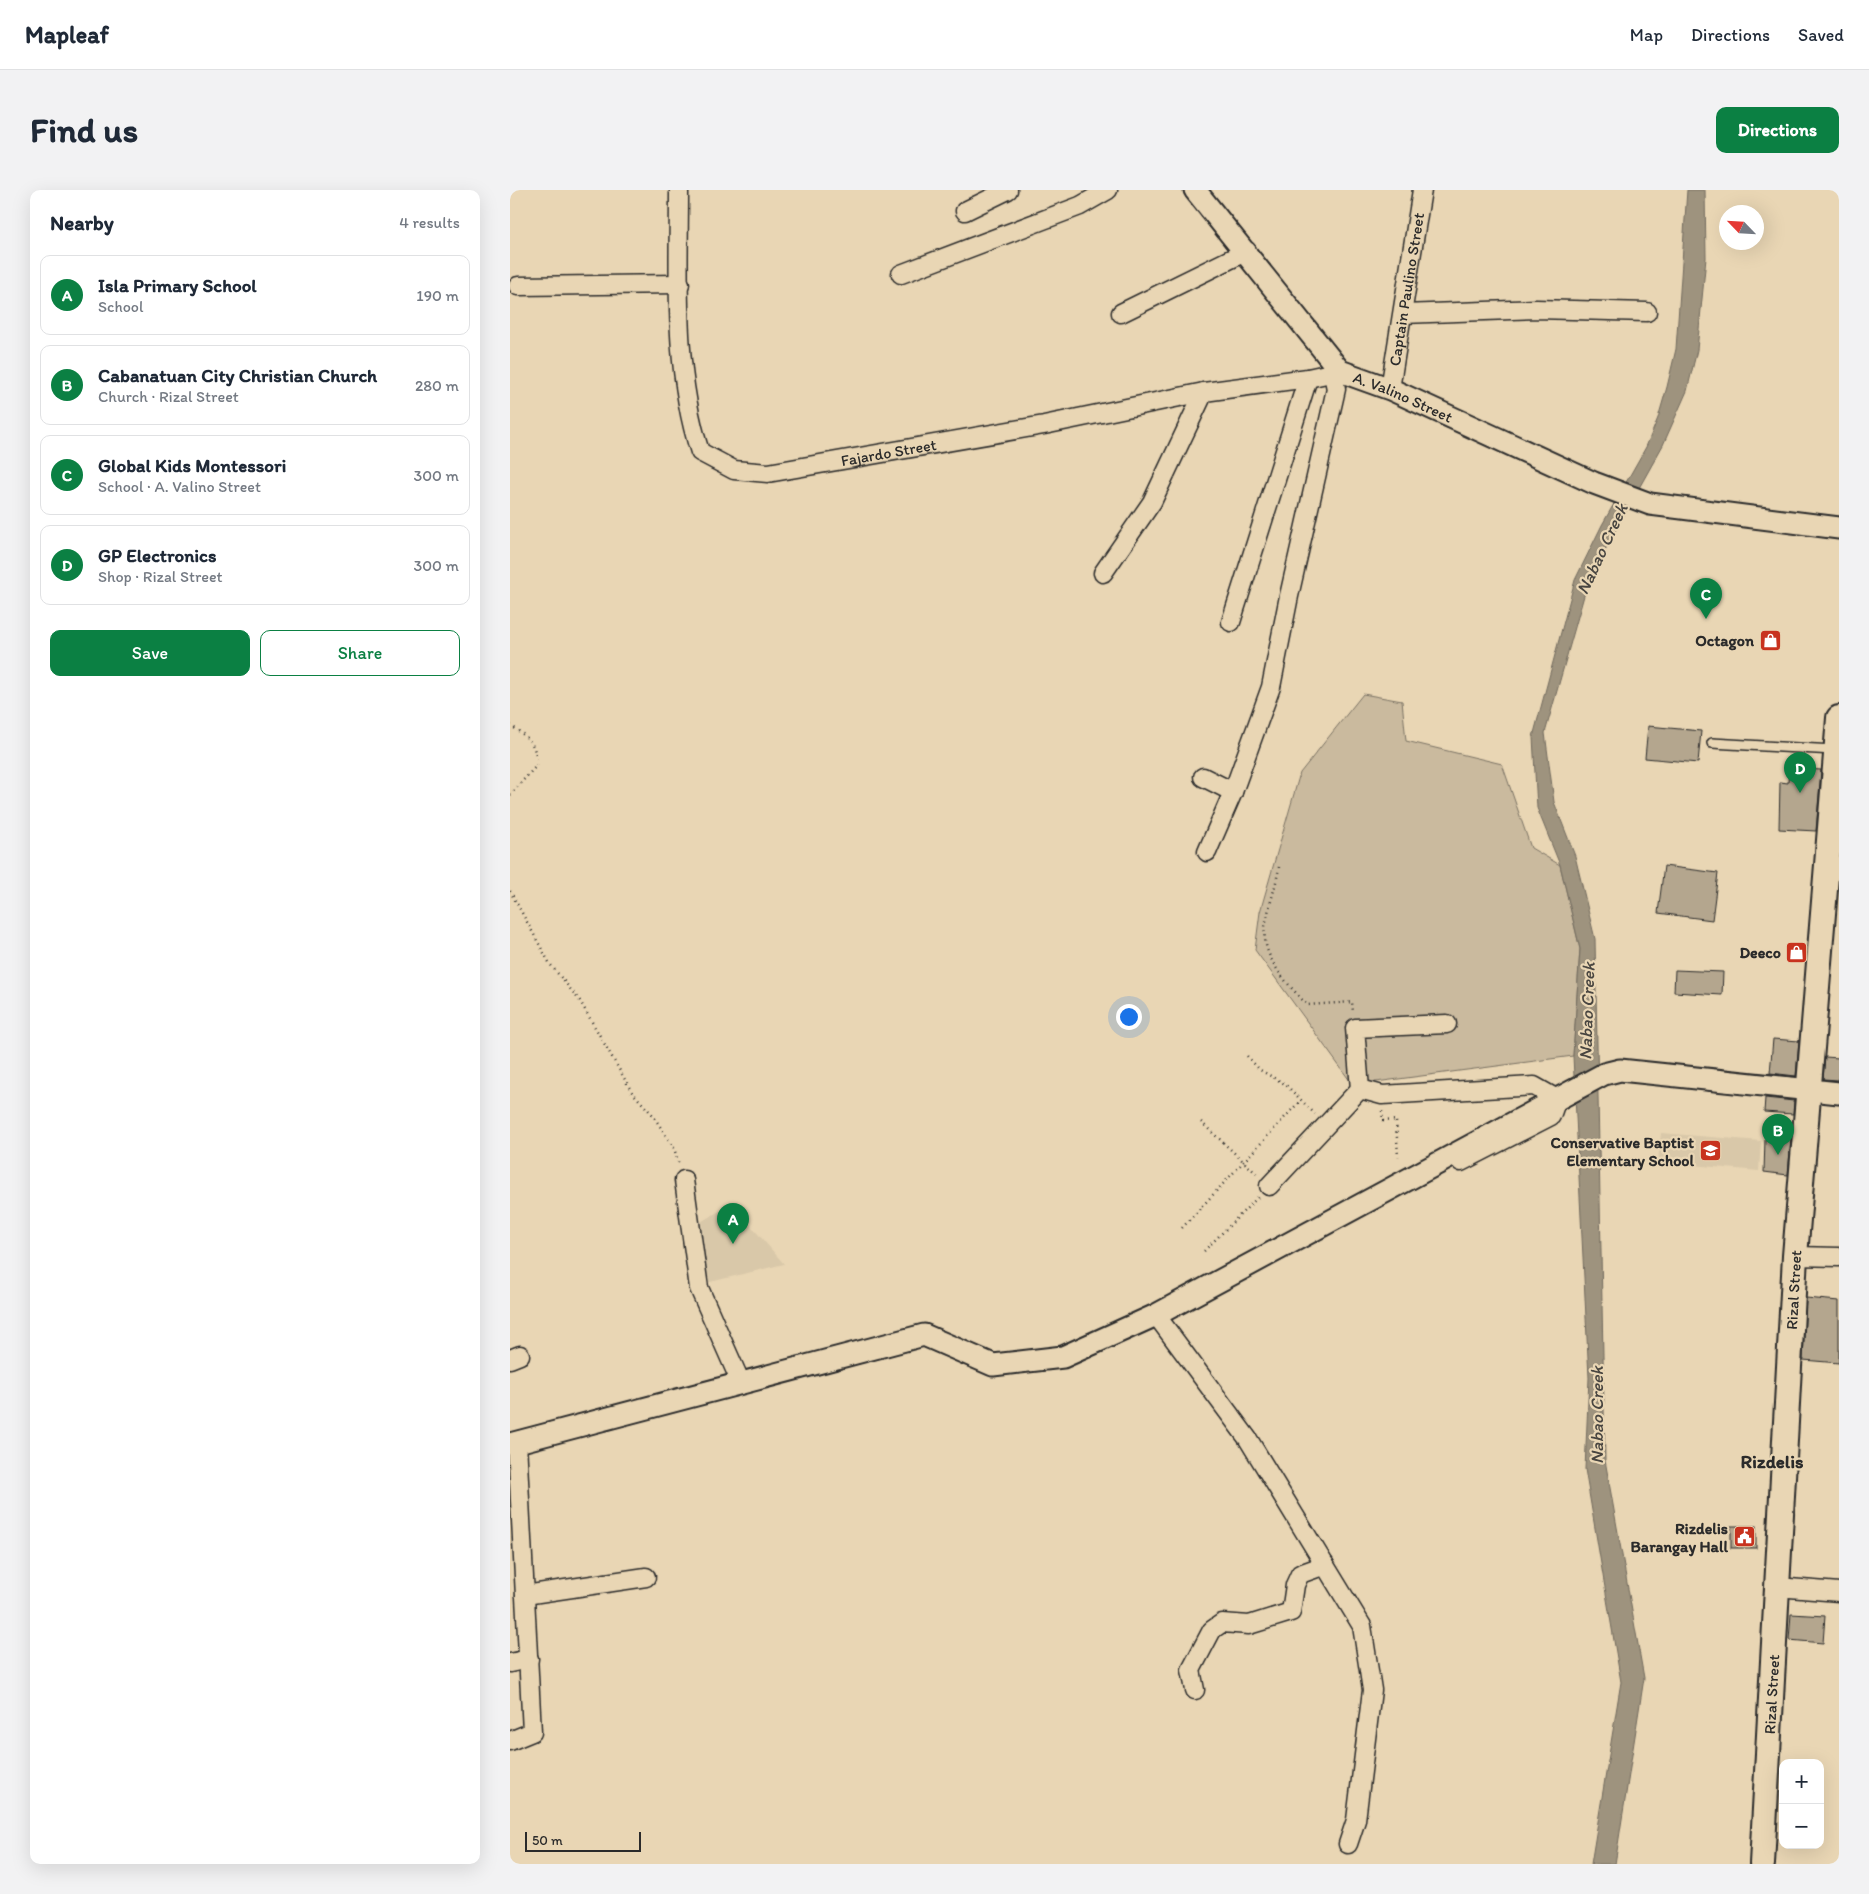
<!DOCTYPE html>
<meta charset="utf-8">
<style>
body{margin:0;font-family:Itim,sans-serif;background:#f2f2f3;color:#1f2937}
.controls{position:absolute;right:15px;bottom:15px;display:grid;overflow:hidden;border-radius:10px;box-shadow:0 5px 20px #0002}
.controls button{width:45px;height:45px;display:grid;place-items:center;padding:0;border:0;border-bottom:1px solid #e0e1e3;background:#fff;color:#1f2937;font:25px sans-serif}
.compass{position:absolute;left:1209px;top:15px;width:45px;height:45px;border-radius:50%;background:#fff;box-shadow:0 5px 20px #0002;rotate:295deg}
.scale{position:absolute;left:15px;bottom:12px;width:116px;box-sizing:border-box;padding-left:5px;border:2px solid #2b2b2b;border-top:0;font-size:14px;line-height:18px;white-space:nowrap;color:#2b2b2b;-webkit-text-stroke:4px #e9d6b4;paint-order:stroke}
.you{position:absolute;left:618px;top:826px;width:18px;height:18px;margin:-12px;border:4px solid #fff;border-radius:50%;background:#1a73e8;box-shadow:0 0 0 8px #1a73e833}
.badge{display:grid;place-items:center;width:32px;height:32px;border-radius:50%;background:#0b8043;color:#fff;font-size:16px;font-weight:700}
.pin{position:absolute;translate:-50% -41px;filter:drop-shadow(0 1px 2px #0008)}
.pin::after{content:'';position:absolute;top:26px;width:18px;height:15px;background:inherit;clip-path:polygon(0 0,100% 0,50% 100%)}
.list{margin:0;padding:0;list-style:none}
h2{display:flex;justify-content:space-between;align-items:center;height:65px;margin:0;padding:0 20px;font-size:21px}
h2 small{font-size:16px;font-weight:400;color:#747a83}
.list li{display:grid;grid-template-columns:32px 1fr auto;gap:15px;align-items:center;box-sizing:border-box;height:80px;margin:0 10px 10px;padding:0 10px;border:1px solid #e0e1e3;border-radius:10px}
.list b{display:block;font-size:19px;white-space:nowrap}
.list p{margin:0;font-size:16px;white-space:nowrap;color:#747a83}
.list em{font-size:16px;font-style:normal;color:#747a83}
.actions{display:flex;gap:10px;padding:15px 20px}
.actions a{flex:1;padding:11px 0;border:1px solid #0b8043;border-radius:10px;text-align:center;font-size:18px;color:#0b8043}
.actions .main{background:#0b8043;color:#fff}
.map{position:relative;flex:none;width:1329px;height:1674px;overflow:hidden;border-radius:10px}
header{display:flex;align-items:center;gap:30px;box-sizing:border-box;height:70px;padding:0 25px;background:#fff;border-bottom:1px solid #e0e1e3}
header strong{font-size:24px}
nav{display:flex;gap:28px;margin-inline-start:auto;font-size:18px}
.intro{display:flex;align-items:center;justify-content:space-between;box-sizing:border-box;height:120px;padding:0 30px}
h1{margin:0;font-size:35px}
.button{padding:12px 22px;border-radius:10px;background:#0b8043;color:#fff;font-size:18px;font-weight:700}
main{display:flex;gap:30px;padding:0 30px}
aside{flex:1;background:#fff;border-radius:10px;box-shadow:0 5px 20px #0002}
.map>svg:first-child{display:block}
.built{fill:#d9c8a9}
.green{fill:#caba9e;stroke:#7a7264}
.water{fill:#9e937e;stroke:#70695d}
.building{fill:#b4a68e;stroke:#2b2b2b}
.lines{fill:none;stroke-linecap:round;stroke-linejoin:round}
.service-casing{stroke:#2b2b2b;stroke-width:12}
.minor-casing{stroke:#2b2b2b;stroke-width:21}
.tertiary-casing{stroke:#2b2b2b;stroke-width:25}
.secondary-casing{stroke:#2b2b2b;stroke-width:28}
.path{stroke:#2b2b2b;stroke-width:2.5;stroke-dasharray:1 4;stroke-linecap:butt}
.service{stroke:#e9d6b4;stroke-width:9}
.minor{stroke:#e9d6b4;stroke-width:18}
.tertiary{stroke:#e9d6b4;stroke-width:21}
.secondary{stroke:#e9d6b4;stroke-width:24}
.labels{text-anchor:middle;stroke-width:4.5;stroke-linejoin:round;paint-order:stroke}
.street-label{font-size:16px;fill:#2b2b2b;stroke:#e9d6b4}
.poi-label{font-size:16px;font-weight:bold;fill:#2b2b2b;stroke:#e9d6b4;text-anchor:end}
.water-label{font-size:18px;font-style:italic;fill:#484540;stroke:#e9d6b4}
.quarter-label{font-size:19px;font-weight:bold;fill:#2b2b2b;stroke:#e9d6b4}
</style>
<header>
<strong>Mapleaf</strong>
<nav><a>Map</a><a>Directions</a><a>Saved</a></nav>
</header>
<div class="intro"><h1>Find us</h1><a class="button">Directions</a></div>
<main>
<aside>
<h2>Nearby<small>4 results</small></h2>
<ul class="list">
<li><span class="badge">A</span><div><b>Isla Primary School</b><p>School</p></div><em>190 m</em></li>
<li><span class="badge">B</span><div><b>Cabanatuan City Christian Church</b><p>Church · Rizal Street</p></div><em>280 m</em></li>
<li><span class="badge">C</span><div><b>Global Kids Montessori</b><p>School · A. Valino Street</p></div><em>300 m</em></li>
<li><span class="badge">D</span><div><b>GP Electronics</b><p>Shop · Rizal Street</p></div><em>300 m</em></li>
</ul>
<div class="actions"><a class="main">Save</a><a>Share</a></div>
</aside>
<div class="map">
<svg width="1329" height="1674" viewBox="0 0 1329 1674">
<rect width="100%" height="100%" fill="#e9d6b4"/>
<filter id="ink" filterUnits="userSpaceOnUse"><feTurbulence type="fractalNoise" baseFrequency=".02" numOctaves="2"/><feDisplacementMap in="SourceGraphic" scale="10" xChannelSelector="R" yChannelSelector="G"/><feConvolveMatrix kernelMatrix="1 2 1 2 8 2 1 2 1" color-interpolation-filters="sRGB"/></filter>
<g filter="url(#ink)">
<g class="built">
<polygon points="1151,943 1251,951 1249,981 1148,972"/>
<polygon points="222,1014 274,1074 196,1093 185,1035"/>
</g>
<polygon class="green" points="853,504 892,511 896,551 992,574 1021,658 1050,675 1070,759 1063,866 843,895 745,760 750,722 790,583"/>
<polygon class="water" points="1177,0 1195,0 1196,68 1187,160 1177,201 1153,255 1105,341 1077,395 1035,543 1044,612 1065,666 1085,749 1095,1270 1134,1488 1105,1674 1081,1674 1111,1492 1075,1279 1079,1188 1063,866 1070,759 1050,675 1027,618 1023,547 1065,390 1092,335 1136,257 1148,228 1157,197 1166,159"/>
<g class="building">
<polygon points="1138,536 1191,541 1188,573 1135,568"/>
<polygon points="1279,578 1311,580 1306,641 1269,639 1270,592 1278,593"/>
<polygon points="1154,676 1208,683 1202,730 1148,723"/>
<polygon points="1165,780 1213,782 1212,805 1164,802"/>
<polygon points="1263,849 1289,851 1286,886 1260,883"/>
<polygon points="1315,867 1329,868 1329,890 1313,889"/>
<polygon points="1255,908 1284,911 1283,924 1254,922"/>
<polygon points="1281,948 1278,985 1254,982 1255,949"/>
<polygon points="1296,1108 1329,1111 1329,1173 1293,1170"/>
<rect x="1221" y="1336" width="25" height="22"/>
<polygon points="1281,1424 1315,1426 1313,1453 1279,1450"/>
</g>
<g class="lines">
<defs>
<polyline id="service" points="1202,553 1324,560"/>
<g id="minor">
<path id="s1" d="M169,0C169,87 163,179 190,262L224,280L258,283L534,235L694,202L798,188L830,181"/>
<polyline points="455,21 498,0"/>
<polyline points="391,84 570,16 598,0"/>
<polyline points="8,96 170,94"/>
<polyline points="611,123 737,61"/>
<polyline points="893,124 1026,119 1137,122"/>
<path id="s2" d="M880,199L912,0"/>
<polyline points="593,383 642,312 694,202"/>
<polyline points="721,432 798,188"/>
<polyline points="693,587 723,602"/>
<polyline points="697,662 723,602 761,497 779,406 826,199 823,184"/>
<polyline points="937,834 845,838 850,899 872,905 1024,896 1047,909 1041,926 951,972"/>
<polyline points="174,990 189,1098 231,1193"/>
<polyline points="759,996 850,899"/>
<polyline points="1285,1066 1329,1067"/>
<polyline points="646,1125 738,1249 852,1436 862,1500 846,1630 838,1654"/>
<polyline points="0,1169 10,1165"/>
<polyline points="1267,1397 1329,1402"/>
<polyline points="15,1405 136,1387"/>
<polyline points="0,1473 19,1469"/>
<polyline points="685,1500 681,1480 702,1440 712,1433 739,1435 781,1422 785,1395 790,1384 815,1375"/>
<polyline points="0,1551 22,1542 7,1252"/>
</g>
<g id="tertiary">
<path id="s3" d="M685,0L830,181L880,199L1084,293L1140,314L1329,338"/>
<polyline points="0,1254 414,1145 483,1175 553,1167 646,1125 1094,884 1110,880 1329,903"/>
</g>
<g id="secondary">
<path id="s4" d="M1252,1674L1285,1066L1329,528"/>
</g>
</defs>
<use href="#service" class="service-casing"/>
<use href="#minor" class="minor-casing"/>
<use href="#tertiary" class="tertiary-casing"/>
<use href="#secondary" class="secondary-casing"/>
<g class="path">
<path d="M0,535C17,547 26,552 27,575L0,605"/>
<path d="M769,677C766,697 758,718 755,737C751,768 778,794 797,815L842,812L843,822"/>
<polyline points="0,701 40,774 70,811 122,902 142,924 164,958 169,975"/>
<polyline points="737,866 750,880 775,894 805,924"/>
<polyline points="872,921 873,931 886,930 888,967"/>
<polyline points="691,932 748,985"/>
<polyline points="672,1038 791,910"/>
<polyline points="694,1061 748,1007"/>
</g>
<use href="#service" class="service"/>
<use href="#minor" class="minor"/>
<use href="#tertiary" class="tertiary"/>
<use href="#secondary" class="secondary"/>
</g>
</g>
<defs>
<symbol id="shop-square" viewBox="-11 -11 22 22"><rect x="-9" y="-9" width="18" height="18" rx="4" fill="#c8321e" stroke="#e9d6b4"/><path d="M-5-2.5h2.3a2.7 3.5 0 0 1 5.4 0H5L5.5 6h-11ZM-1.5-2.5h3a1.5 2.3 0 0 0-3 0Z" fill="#fff"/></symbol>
<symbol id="school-square" viewBox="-11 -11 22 22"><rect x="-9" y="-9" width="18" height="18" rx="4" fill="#c8321e" stroke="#e9d6b4"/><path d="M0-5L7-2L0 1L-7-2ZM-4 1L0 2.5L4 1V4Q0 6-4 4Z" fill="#fff"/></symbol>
<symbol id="civic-square" viewBox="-11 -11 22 22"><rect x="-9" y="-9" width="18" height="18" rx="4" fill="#c8321e" stroke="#e9d6b4"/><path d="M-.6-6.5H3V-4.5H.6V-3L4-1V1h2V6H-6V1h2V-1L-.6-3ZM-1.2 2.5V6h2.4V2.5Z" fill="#fff"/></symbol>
</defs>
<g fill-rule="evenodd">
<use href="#shop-square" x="1248" y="438" width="25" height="25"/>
<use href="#shop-square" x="1274" y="750" width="25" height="25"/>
<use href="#school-square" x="1188" y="948" width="25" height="25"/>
<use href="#civic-square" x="1222" y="1334" width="25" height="25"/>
</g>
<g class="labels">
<g class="street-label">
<text dy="6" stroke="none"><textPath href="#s2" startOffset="101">Captain Paulino Street</textPath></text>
<text dy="6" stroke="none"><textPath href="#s3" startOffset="300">A. Valino Street</textPath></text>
<text dy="6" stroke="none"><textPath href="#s1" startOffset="459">Fajardo Street</textPath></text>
<text dy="6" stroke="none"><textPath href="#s4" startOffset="575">Rizal Street</textPath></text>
<text dy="6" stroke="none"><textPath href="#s4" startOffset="170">Rizal Street</textPath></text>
</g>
<g class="poi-label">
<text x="1244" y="456">Octagon</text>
<text x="1271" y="768">Deeco</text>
<text x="1184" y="958">Conservative Baptist<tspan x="1184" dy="18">Elementary School</tspan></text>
<text x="1218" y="1344">Rizdelis<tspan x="1218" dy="18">Barangay Hall</tspan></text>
</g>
<g class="water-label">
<text transform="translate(1092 359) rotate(-65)" y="6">Nabao Creek</text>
<text transform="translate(1077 821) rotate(-88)" y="6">Nabao Creek</text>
<text transform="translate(1087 1225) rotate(-90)" y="6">Nabao Creek</text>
</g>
<g class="quarter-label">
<text x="1262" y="1278">Rizdelis</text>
</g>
</g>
</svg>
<div class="controls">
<button>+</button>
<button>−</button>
</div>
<svg class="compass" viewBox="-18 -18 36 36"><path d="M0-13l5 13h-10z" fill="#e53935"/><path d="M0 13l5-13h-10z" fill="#747a83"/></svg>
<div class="scale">50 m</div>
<div class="you"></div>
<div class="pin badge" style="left:223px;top:1054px">A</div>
<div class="pin badge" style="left:1268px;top:965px">B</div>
<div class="pin badge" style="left:1196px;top:429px">C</div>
<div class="pin badge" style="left:1290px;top:603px">D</div>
</div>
</main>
